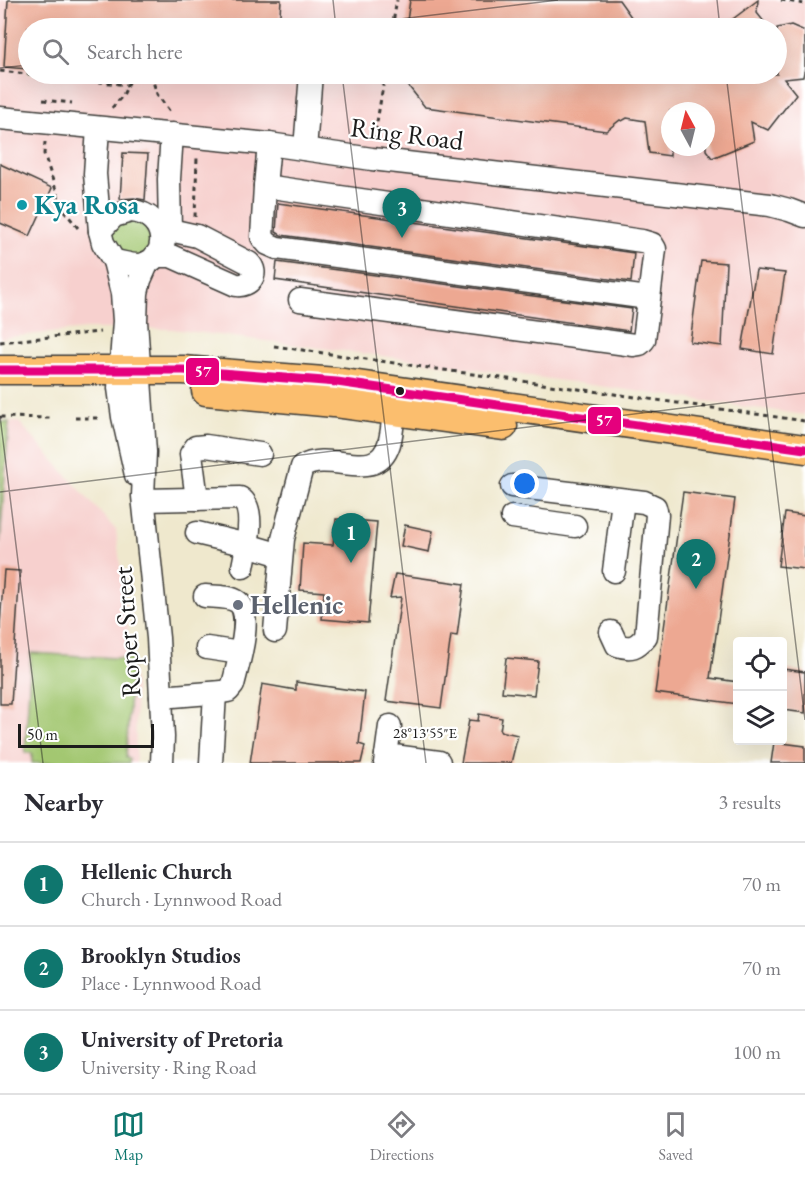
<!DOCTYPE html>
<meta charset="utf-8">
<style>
body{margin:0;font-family:"EB Garamond",serif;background:#f7f7f7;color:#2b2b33}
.controls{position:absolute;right:18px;bottom:18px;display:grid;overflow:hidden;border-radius:6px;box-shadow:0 6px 24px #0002}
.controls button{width:54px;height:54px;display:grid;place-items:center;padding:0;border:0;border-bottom:2px solid #e1e1e2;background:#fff;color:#2b2b33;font:30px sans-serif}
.compass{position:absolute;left:661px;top:102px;width:54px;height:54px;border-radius:50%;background:#fff;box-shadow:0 6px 24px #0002;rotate:353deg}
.scale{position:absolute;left:18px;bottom:15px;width:136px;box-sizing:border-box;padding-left:6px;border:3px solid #1c1c1c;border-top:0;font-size:16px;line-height:21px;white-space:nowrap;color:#1c1c1c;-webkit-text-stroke:4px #fff;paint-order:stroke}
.you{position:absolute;left:525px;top:484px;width:21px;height:21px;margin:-15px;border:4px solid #fff;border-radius:50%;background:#1a73e8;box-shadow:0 0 0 9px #1a73e833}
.badge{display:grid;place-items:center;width:39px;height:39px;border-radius:50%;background:#0f766e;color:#fff;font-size:20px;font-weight:700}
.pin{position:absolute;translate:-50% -50px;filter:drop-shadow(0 2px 3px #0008)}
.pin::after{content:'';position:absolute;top:32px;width:21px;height:18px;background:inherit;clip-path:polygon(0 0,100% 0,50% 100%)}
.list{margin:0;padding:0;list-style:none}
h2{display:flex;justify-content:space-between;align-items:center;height:78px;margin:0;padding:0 24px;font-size:26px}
h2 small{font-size:20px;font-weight:400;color:#7c7c81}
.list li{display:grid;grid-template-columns:39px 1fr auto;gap:18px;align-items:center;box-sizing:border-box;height:84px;padding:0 24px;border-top:2px solid #e1e1e2}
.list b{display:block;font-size:22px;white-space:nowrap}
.list p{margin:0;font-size:20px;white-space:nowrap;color:#7c7c81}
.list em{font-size:20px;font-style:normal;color:#7c7c81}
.icon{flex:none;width:33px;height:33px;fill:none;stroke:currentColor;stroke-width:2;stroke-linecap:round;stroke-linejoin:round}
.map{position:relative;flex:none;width:805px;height:763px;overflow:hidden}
.search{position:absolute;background:#fff;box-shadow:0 6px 24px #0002;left:18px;right:18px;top:18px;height:66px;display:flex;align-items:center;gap:15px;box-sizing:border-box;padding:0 21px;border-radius:33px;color:#7c7c81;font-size:22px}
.sheet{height:330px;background:#fff}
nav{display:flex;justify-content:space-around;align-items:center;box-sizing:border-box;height:84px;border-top:2px solid #e1e1e2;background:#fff;font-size:16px;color:#7c7c81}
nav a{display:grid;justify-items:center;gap:3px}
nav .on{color:#0f766e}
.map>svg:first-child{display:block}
.built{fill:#f7d0ce;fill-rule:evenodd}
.green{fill:#a3c771;stroke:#607246;stroke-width:1.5}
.building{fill:#eda892}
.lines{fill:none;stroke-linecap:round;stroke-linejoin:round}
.minor-casing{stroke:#3c3b37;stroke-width:25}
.major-casing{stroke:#3c3b37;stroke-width:31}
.path{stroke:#3c3b37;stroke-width:3;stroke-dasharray:4.5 4.5;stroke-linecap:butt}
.minor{stroke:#fff;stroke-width:22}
.major{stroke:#fbbe6e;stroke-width:28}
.bus-1-casing{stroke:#fff;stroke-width:14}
.bus-1{stroke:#e5007d;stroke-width:9}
.ticks{fill:none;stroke:#1c1c1c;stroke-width:1.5;stroke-opacity:0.45}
.culture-dot{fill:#0f9aa8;stroke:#fff;stroke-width:2}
.bus-dot{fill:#1c1c1c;stroke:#fff;stroke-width:2}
.worship-dot{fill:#6b7280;stroke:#fff;stroke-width:2}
.labels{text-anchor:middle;stroke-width:4.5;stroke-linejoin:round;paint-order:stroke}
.street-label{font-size:27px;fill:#1c1c1c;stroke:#fff}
.culture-label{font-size:27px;font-weight:bold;fill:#0d838f;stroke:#fff;text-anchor:start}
.worship-label{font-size:27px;font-weight:bold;fill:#5b616d;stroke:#fff;text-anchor:start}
.ticks-label{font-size:15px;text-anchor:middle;fill:#1c1c1c;stroke:#fff;stroke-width:4.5;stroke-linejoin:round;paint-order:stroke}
.line-badge{stroke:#fff;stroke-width:2}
.badge-label{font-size:16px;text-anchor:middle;font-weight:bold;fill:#fff}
</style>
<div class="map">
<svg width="805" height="763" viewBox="0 0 805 763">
<rect width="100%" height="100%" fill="#fff"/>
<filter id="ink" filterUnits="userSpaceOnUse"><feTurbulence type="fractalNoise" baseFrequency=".0167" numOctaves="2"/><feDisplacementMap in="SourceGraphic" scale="12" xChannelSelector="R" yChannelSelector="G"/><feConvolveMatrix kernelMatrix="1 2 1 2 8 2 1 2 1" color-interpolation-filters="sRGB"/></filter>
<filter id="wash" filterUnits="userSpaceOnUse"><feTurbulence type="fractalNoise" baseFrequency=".008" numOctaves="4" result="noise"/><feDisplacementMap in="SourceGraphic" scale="24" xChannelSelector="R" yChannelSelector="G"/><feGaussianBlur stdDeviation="1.35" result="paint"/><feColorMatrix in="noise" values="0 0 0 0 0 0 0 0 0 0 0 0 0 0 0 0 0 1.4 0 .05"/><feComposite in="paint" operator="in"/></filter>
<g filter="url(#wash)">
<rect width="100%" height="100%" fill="#efe8cd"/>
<g class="built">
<path d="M0,0H805V415L421,361L172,329H85L0,338ZM28,28H776V74H28ZM670,111H706V147H670Z"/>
<polygon points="0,422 19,422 116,530 135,687 136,763 0,763"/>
</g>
<g class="green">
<polygon points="143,221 152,241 146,254 127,260 109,234 116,223"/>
<polygon points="0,422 9,422 0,543"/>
<polygon points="31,653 132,659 126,758 130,759 129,763 32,763 32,753 25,753"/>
</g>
<g id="blocks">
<g class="building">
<polygon points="8,0 281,0 279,28 28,28 28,69 4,67"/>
<polygon points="410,0 619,0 639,28 406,28"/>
<polygon points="758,0 757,13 769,28 721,28"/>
<polygon points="791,25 805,31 805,67 803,77 784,79 796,94 768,130 751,122 754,141 712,158 706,150 706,111 670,111 670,156 649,153 645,121 627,118 622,121 620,120 606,131 425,107 399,74 674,74 690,76 702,74 777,74 777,28"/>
<polygon points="123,153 148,154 145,200 134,198 120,199"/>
<polygon points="0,164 52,188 30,236 0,223"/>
<polygon points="278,203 634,253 631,282 281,235 276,232"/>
<polygon points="701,261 726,263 722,346 690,342"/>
<polygon points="277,262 632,309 629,331 275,280"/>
<polygon points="756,270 785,273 773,354 742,349"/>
<polygon points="683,492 735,499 710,678 738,682 738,704 655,693"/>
<polygon points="785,513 805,516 805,569 778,566"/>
<polygon points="336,519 377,522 368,623 322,619 324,592 300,590 303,543 333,545"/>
<polygon points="405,525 433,531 429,552 401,546"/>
<polygon points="4,570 20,571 11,704 0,704 0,625"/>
<polygon points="395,574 464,584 457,636 451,635 441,708 386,701 401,597 390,598"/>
<polygon points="506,658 538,661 534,695 502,692"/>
<polygon points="783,669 805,672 805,713 783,710"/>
<polygon points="296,682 365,692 359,744 365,746 361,763 250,763 262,684 296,690"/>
<polygon points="479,714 502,718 500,731 518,735 511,763 461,763 469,720 478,721"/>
<polygon points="774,742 805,746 805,763 771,763"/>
</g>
</g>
</g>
<g filter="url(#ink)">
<use href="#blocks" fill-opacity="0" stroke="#3c3b37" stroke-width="1.5"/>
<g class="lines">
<defs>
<g id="minor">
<polyline points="0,118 269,144 372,159 770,205 789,210 805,216"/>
<polyline points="98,128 95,174 100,231"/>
<polyline points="269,144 265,186 642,241 652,244 655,249 644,340 640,344 634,345 300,300"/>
<polyline points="305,149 311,74"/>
<polyline points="265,186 262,237 268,244 277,248 648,298"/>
<path d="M131,211C170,214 170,263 138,265C130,265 122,262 114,261L103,243L100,231L114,216Z"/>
<polyline points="165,239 170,230 169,179 172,134"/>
<path d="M155,256H171L236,285C249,287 260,274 249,263L197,236L170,230L155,222"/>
<polyline points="114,261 122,293 124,321 119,388 123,417 136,475"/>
<polyline points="148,262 140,280 137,293 136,321 145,452 143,496 158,638 163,737 162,763"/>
<path d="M512,486L644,502L655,507L657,515L646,636C637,647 631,650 617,645L611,632"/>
<polyline points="197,499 191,454 196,447 206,446 260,454"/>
<path d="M144,500L240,498C257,509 246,550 243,567"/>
<polyline points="512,517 575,526"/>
<polyline points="197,533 247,545 281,555"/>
<polyline points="614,571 623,500"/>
<path d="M275,631L283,539L302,467C331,449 376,485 389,444C392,434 393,422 394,411"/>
<polyline points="207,648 240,653"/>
<path d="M161,697L222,692L228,691L233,685C237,668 254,614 238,602C230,596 215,597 205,596"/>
<polyline points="386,755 439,762"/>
<polyline points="211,763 215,693"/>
<polyline points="385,763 390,726"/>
</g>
<g id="major">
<polyline points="0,370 183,370 337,382 805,449"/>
<polyline points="206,391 334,403 503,426"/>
</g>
</defs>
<use href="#minor" class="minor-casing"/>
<use href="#major" class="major-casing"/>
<g class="path">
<polyline points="781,0 805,4"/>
<polyline points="392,28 397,0"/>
<polyline points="0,71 128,85"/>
<polyline points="151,75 157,94 170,112"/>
<polyline points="43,100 72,103"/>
<polyline points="112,108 123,95 133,74"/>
<polyline points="374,140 385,74"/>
<polyline points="45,142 44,154 62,208 78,228"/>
<polyline points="195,217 197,157"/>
<polyline points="0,342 100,332"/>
<polyline points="274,346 805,421"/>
<polyline points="0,417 51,418"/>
<polyline points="75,418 102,418"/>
</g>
<use href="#minor" class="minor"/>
<use href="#major" class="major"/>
<defs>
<polyline id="bus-1" points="0,370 183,370 337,382 805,449"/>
</defs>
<use href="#bus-1" class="bus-1-casing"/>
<use href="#bus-1" class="bus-1"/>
</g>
</g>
<path class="ticks" d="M333,0L336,28M717,0L720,28M325,28L558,0M0,68L28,65M342,74L426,763M726,74L805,720M0,416L43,763M0,492L805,393"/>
<circle class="culture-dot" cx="22" cy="205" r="6"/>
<circle class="bus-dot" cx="400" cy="391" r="5"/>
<circle class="worship-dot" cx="238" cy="605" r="6"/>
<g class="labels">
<g class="street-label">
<text transform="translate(407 134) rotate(7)" y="9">Ring Road</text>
<text transform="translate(127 632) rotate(-94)" y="9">Roper Street</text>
</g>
<g class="culture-label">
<text x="34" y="214">Kya Rosa</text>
</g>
<g class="worship-label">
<text x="250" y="614">Hellenic</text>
</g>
</g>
<g class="ticks-label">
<text x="425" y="738">28°13'55"E</text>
</g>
<g class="line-badge">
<rect x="185" y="357" width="35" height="29" rx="6" fill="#e5007d"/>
<rect x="587" y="406" width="35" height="29" rx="6" fill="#e5007d"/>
</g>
<g class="badge-label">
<text x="203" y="377">57</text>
<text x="604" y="426">57</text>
</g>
</svg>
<div class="controls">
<button><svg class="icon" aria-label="locate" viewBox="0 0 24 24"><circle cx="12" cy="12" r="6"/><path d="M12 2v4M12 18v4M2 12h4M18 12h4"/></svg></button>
<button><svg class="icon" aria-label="layers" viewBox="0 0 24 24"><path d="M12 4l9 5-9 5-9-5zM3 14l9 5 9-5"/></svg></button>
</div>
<svg class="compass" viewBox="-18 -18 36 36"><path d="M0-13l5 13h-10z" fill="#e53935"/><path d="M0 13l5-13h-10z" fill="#7c7c81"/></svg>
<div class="scale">50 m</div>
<div class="you"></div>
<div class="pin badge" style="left:351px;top:563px">1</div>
<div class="pin badge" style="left:696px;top:589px">2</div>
<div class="pin badge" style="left:402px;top:238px">3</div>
<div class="search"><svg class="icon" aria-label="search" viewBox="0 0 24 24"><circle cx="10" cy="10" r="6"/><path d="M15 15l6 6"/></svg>Search here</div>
</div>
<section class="sheet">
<h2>Nearby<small>3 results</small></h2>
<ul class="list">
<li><span class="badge">1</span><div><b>Hellenic Church</b><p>Church · Lynnwood Road</p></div><em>70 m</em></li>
<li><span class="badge">2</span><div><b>Brooklyn Studios</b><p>Place · Lynnwood Road</p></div><em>70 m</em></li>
<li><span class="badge">3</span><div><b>University of Pretoria</b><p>University · Ring Road</p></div><em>100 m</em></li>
</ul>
</section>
<nav>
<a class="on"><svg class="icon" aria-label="map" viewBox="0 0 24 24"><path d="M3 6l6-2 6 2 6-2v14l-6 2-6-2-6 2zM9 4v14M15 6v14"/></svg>Map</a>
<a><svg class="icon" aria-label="directions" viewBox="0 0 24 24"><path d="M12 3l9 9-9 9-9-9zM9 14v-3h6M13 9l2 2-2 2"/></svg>Directions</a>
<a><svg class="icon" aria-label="saved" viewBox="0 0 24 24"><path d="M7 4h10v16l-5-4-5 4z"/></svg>Saved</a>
</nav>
